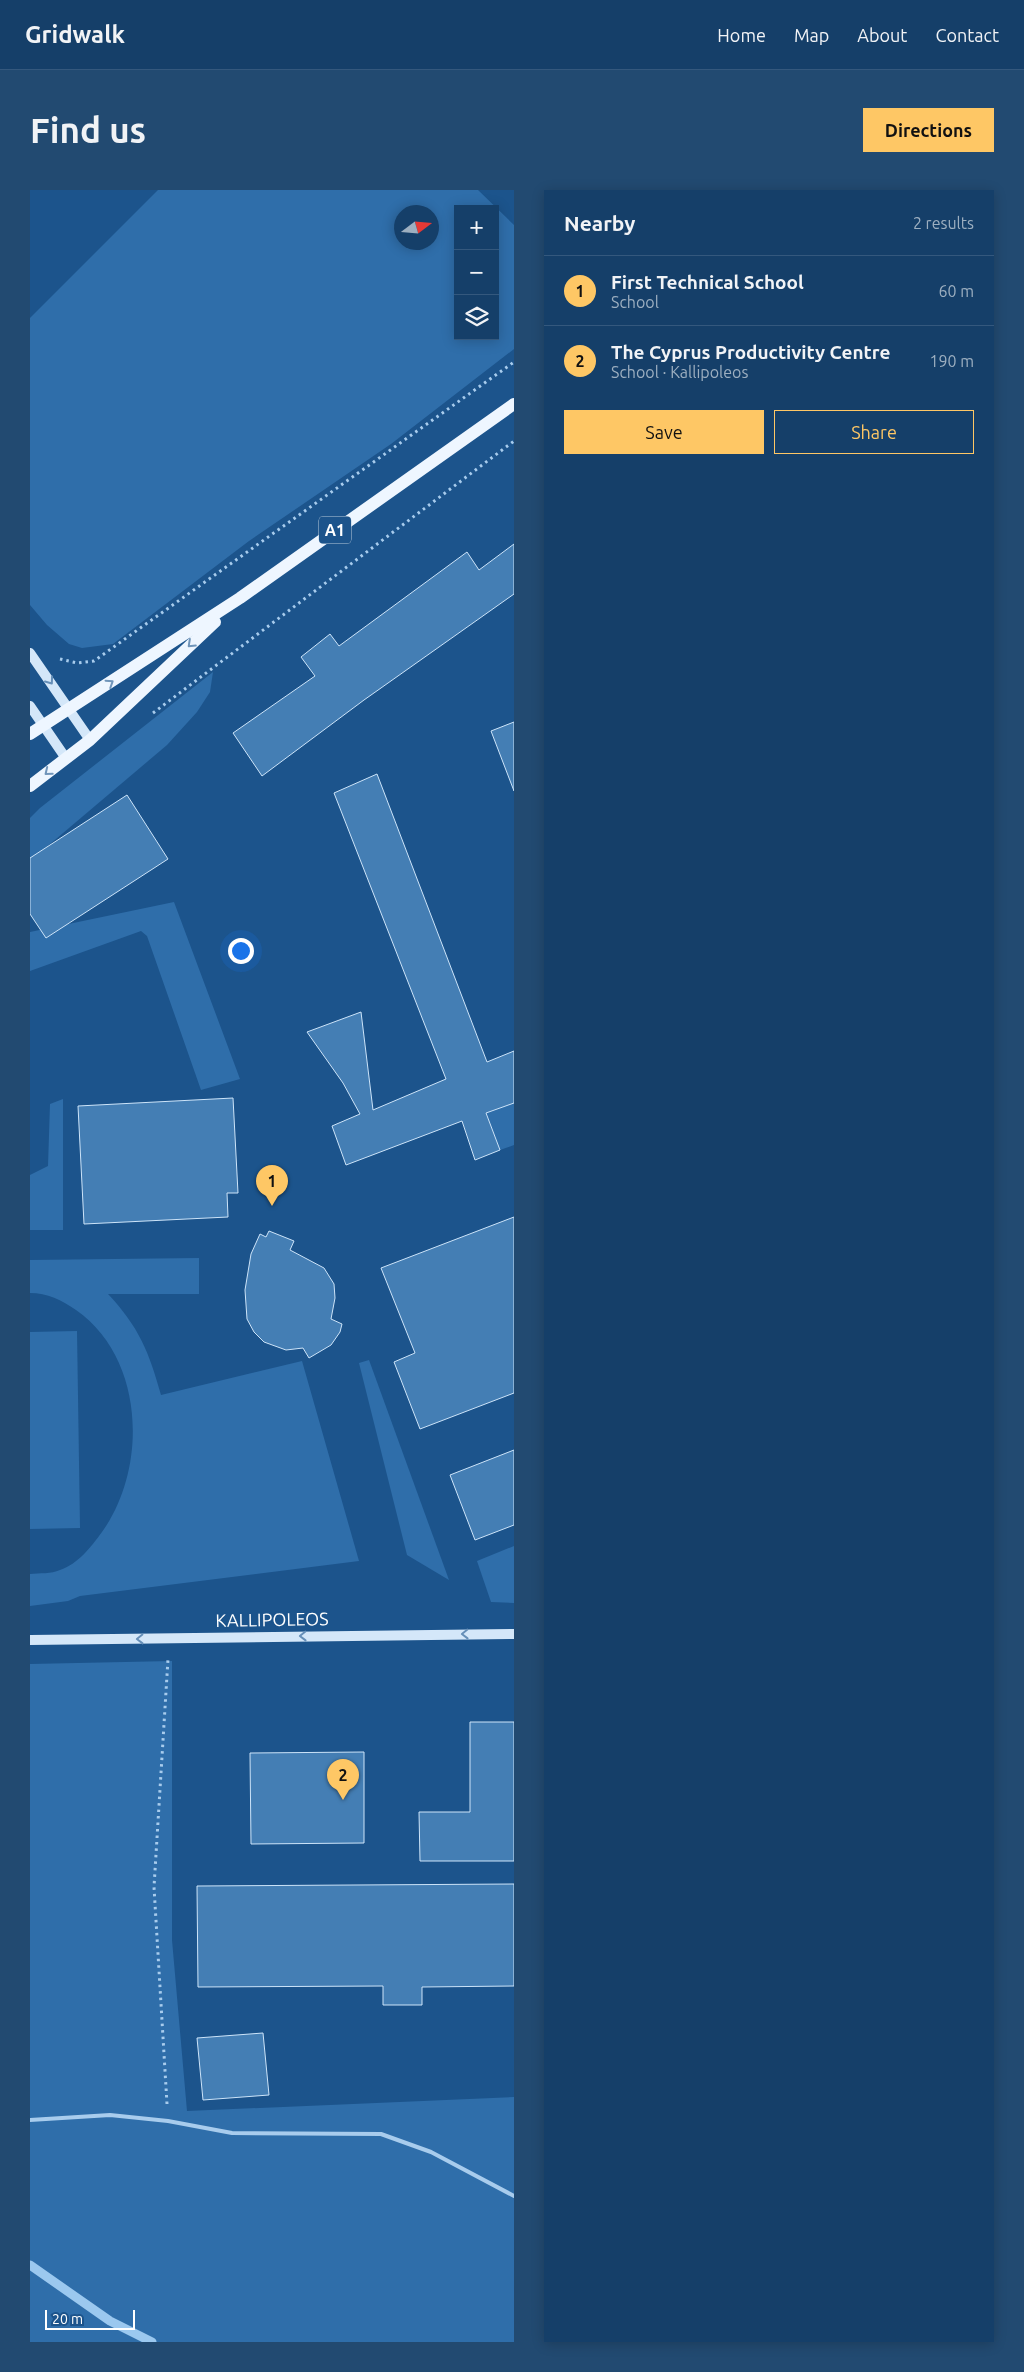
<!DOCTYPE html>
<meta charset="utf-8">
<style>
body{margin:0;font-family:Ubuntu,sans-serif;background:#224a71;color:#f1f3f6}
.controls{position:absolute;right:15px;top:15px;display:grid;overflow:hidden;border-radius:0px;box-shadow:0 2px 12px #0003}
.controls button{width:45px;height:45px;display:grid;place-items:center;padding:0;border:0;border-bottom:1px solid #34587d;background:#153f69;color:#f1f3f6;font:25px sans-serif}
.compass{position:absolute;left:364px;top:15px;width:45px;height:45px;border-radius:50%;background:#153f69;box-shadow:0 2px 12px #0003;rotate:74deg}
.scale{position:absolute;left:15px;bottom:12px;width:90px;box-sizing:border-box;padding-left:5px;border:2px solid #fff;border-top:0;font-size:14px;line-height:18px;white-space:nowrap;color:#fff;-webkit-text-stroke:4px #1c548c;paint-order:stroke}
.you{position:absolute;left:210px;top:760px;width:18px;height:18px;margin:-12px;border:4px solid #fff;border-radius:50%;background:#1a73e8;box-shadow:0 0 0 8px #1a73e833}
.badge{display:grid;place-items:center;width:32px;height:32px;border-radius:50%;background:#fec765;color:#111;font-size:16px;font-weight:700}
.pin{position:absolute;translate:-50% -41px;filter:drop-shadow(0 1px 2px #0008)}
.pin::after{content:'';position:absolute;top:26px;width:18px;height:15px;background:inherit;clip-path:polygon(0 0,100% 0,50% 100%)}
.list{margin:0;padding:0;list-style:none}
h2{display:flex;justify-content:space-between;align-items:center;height:65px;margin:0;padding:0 20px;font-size:21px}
h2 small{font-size:16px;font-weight:400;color:#9dafc0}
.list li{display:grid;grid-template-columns:32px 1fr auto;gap:15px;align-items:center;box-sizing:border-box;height:70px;padding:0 20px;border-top:1px solid #34587d}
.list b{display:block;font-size:19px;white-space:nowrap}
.list p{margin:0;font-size:16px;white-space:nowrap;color:#9dafc0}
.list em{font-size:16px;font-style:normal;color:#9dafc0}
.actions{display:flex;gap:10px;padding:15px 20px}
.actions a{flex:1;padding:11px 0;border:1px solid #fec765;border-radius:0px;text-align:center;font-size:18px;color:#fec765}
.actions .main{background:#fec765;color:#111}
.icon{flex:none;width:28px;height:28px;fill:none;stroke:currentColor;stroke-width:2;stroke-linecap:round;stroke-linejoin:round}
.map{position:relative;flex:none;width:484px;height:2152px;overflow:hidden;border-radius:0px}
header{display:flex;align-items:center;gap:30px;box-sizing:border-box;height:70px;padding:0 25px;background:#153f69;border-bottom:1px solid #34587d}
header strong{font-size:24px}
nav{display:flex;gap:28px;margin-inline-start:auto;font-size:18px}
.intro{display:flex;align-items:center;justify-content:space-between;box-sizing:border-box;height:120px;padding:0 30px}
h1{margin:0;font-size:35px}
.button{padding:12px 22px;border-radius:0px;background:#fec765;color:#111;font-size:18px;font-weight:700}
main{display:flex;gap:30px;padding:0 30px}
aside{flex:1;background:#153f69;border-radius:0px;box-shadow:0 2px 12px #0003}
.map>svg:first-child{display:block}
.green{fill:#2f6eaa;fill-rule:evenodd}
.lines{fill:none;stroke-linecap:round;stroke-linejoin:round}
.stream{stroke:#9bc8ef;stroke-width:9}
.building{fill:#447eb4;stroke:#cde4f9}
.path{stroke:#a8cced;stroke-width:3;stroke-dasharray:2.5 4;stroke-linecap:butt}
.service{stroke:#a8cced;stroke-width:4}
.secondary{stroke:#d4e7f9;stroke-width:10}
.primary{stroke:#eef6ff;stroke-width:12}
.oneway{stroke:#7095ba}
.oneway2{stroke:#668fb8}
.labels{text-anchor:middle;stroke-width:4;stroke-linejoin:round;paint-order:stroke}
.shield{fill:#1c548c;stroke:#bbccdc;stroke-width:1}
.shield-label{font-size:16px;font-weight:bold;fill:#fff}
.street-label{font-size:18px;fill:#fff;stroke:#1c548c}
</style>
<header>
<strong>Gridwalk</strong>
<nav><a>Home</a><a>Map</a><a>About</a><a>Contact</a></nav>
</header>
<div class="intro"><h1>Find us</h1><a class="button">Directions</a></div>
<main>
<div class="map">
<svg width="484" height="2152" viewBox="0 0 484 2152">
<rect width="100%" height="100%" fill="#1c548c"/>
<g class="green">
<path d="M128,0H448L484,35V159L361,254L219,351L83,454L52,458L39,454L17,435L0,415V128ZM428,19H465V146H428ZM372,22H402V52H372Z"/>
<polygon points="183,482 180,502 167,522 137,555 0,671 0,628 10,618"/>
<polygon points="144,712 210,889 171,900 117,746 111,741 0,781 0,742"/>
<polygon points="33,909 33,1040 0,1040 0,985 18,976 20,914"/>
<polygon points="484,913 484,955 470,960 456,923"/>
<path d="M169,1068V1104H78C109,1137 119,1162 131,1205L272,1171L329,1371L50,1406L38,1411L0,1416V1384C10,1383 21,1384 30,1380C48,1374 61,1357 72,1342C118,1278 115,1168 46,1120C32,1110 17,1103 0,1103V1070Z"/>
<polygon points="47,1141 50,1338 0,1339 0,1142"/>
<polygon points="339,1170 419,1390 377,1365 329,1173"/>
<polygon points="484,1356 484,1413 461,1412 447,1371"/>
<polygon points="142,1471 142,1750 157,1921 484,1907 484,2152 0,2152 0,1474"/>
</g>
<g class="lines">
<polyline class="stream" points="0,2075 80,2131 122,2152"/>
</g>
<g class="building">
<polygon points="484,354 484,404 334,510 232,586 203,543 285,486 271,467 300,444 309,456 437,362 449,380"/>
<polygon points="484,532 484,601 461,541"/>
<polygon points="347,584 457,872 484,861 484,913 456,923 470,960 445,970 432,931 316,975 302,936 330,924 313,893 277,842 331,822 343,920 416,889 304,603"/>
<polygon points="97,605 138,669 16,748 0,724 0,668"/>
<polygon points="203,908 208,1003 197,1003 198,1027 54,1034 48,916"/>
<polygon points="484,1027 484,1203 390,1239 364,1172 385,1163 351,1078"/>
<polygon points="239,1041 264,1051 260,1060 294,1078 304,1094 305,1108 301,1129 312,1134 310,1142 301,1155 279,1168 273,1158 256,1160 234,1152 224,1142 217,1129 215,1100 221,1064 230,1044 236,1047"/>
<polygon points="484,1260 484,1335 445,1350 420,1285"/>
<polygon points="440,1532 484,1532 484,1671 390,1671 389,1622 440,1622"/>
<polygon points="334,1562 334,1653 221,1654 220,1563"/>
<polygon points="484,1694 484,1796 392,1797 392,1815 353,1815 353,1796 168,1797 167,1696"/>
<polygon points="233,1843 239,1905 173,1910 167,1848"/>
</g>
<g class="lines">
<g class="path">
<polyline points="30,469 47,473 64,471 484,172"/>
<polyline points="123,523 484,251"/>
<polyline points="137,1914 124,1697 138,1469"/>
</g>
<polyline class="service" points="0,1930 80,1925 138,1931 202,1943 351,1944 401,1962 484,2006"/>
<g class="secondary">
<polyline points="0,463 60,550"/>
<polyline points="0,516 35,567"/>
<polyline points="0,1450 484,1444"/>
</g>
<g class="primary">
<polyline points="0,544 210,408 484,214"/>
<polyline points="0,596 60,550 185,432"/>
</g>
</g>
<defs><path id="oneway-chevron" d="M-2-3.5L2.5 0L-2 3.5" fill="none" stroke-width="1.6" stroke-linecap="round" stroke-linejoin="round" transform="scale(1.25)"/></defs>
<g class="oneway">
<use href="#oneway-chevron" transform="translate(161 454) rotate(137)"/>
<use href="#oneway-chevron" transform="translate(80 493) rotate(-33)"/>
<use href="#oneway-chevron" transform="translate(18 582) rotate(141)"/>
</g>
<g class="oneway2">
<use href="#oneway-chevron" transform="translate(20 491) rotate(54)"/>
<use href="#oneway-chevron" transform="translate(435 1444) rotate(179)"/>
<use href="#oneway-chevron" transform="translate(273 1446) rotate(179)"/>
<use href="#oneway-chevron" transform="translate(110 1449) rotate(179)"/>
</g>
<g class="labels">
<rect class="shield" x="289" y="326.5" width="32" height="27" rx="4"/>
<g class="shield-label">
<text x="305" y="346">A1</text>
</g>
<g class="street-label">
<text transform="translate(242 1430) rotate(-1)" y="6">KALLIPOLEOS</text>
</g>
</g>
</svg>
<div class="controls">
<button>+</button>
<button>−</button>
<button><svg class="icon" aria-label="layers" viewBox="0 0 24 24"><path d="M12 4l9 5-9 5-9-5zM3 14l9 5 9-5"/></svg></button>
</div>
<svg class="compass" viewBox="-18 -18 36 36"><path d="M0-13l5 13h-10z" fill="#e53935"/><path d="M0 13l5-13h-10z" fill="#9dafc0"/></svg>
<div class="scale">20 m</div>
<div class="you"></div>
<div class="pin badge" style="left:242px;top:1016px">1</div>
<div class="pin badge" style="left:313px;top:1610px">2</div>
</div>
<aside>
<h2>Nearby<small>2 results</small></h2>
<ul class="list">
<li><span class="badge">1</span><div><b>First Technical School</b><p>School</p></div><em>60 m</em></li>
<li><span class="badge">2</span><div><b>The Cyprus Productivity Centre</b><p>School · Kallipoleos</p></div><em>190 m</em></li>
</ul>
<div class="actions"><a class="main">Save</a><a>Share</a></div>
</aside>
</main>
